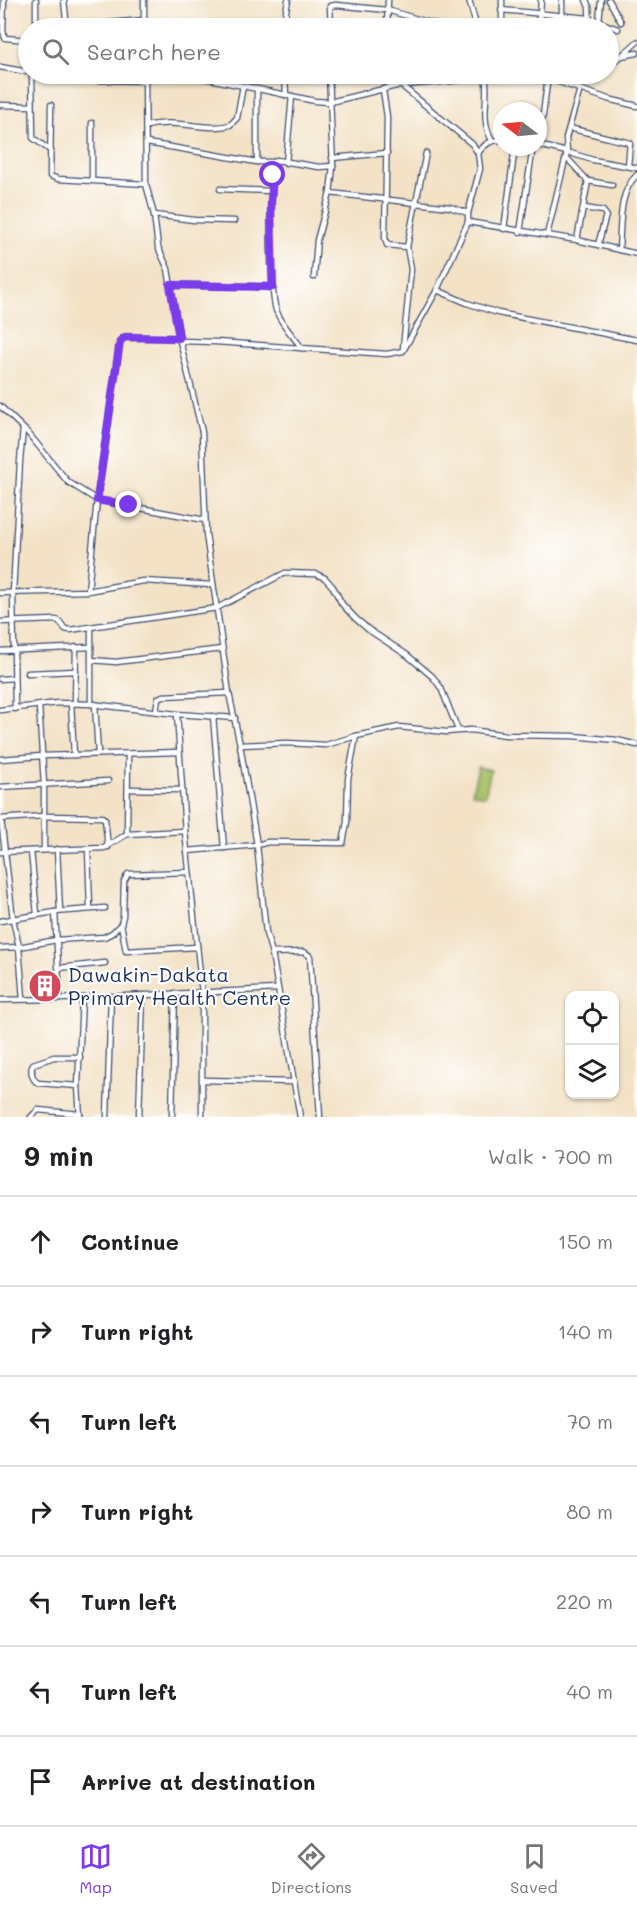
<!DOCTYPE html>
<meta charset="utf-8">
<style>
body{margin:0;font-family:Mali,sans-serif;background:#f6f6f6;color:#202124}
.controls{position:absolute;right:18px;bottom:18px;display:grid;overflow:hidden;border-radius:12px;box-shadow:0 2px 4px #0004}
.controls button{width:54px;height:54px;display:grid;place-items:center;padding:0;border:0;border-bottom:2px solid #e0e0e0;background:#fff;color:#202124;font:30px sans-serif}
.compass{position:absolute;left:493px;top:102px;width:54px;height:54px;border-radius:50%;background:#fff;box-shadow:0 2px 4px #0004;rotate:286deg}
.stop{position:absolute;width:18px;height:18px;margin:-14px;border:4px solid #7c3aed;border-radius:50%;background:#fff}
.stop.end{background:#7c3aed;border-color:#fff;box-shadow:0 2px 6px #0008}
.list{margin:0;padding:0;list-style:none}
h2{display:flex;justify-content:space-between;align-items:center;height:78px;margin:0;padding:0 24px;font-size:26px}
h2 small{font-size:20px;font-weight:400;color:#757577}
.list li{display:grid;grid-template-columns:39px 1fr auto;gap:18px;align-items:center;box-sizing:border-box;height:90px;padding:0 24px;border-top:2px solid #e0e0e0}
.list b{display:block;font-size:22px;white-space:nowrap}
.list em{font-size:20px;font-style:normal;color:#757577}
.icon{flex:none;width:33px;height:33px;fill:none;stroke:currentColor;stroke-width:2;stroke-linecap:round;stroke-linejoin:round}
.map{position:relative;flex:none;width:637px;height:1117px;overflow:hidden}
.search{position:absolute;background:#fff;box-shadow:0 2px 4px #0004;left:18px;right:18px;top:18px;height:66px;display:flex;align-items:center;gap:15px;box-sizing:border-box;padding:0 21px;border-radius:33px;color:#757577;font-size:22px}
.sheet{height:708px;background:#fff}
nav{display:flex;justify-content:space-around;align-items:center;box-sizing:border-box;height:84px;border-top:2px solid #e0e0e0;background:#fff;font-size:16px;color:#757577}
nav a{display:grid;justify-items:center;gap:3px}
nav .on{color:#7c3aed}
.map>svg:first-child{display:block}
.park{fill:#a9c167;stroke:#627862;stroke-width:1.5}
.lines{fill:none;stroke-linecap:round;stroke-linejoin:round}
.minor-casing{stroke:#3b4a6e;stroke-width:7}
.minor{stroke:#fff;stroke-width:4.5}
.route{stroke:#7c3aed;stroke-width:8}
.labels{text-anchor:middle;stroke-width:4.5;stroke-linejoin:round;paint-order:stroke}
.poi-label{font-size:20px;fill:#1b2f5e;stroke:#fff;text-anchor:start}
</style>
<div class="map">
<svg width="637" height="1117" viewBox="0 0 637 1117">
<rect width="100%" height="100%" fill="#fff"/>
<filter id="ink" filterUnits="userSpaceOnUse"><feTurbulence type="fractalNoise" baseFrequency=".0167" numOctaves="2"/><feDisplacementMap in="SourceGraphic" scale="12" xChannelSelector="R" yChannelSelector="G"/><feConvolveMatrix kernelMatrix="1 2 1 2 8 2 1 2 1" color-interpolation-filters="sRGB"/></filter>
<filter id="wash" filterUnits="userSpaceOnUse"><feTurbulence type="fractalNoise" baseFrequency=".008" numOctaves="4" result="noise"/><feDisplacementMap in="SourceGraphic" scale="24" xChannelSelector="R" yChannelSelector="G"/><feGaussianBlur stdDeviation="1.35" result="paint"/><feColorMatrix in="noise" values="0 0 0 0 0 0 0 0 0 0 0 0 0 0 0 0 0 1.4 0 .05"/><feComposite in="paint" operator="in"/></filter>
<g filter="url(#wash)">
<rect width="100%" height="100%" fill="#f3e2c6"/>
<polygon class="park" points="478,767 491,770 485,796 472,793"/>
</g>
<g filter="url(#ink)">
<g class="lines">
<defs>
<g id="minor">
<polyline points="4,0 3,31 5,38 28,40"/>
<polyline points="64,0 67,28"/>
<polyline points="144,0 144,28"/>
<polyline points="469,0 477,28"/>
<polyline points="502,0 502,28"/>
<polyline points="586,0 589,7 590,28"/>
<polyline points="609,0 621,22"/>
<polyline points="501,10 589,18"/>
<polyline points="562,14 562,0"/>
<polyline points="599,22 618,29"/>
<polyline points="36,28 36,0"/>
<polyline points="88,28 107,23 144,20"/>
<polyline points="226,28 235,28"/>
<polyline points="283,28 288,0"/>
<polyline points="331,28 330,6 336,5 387,10 448,28"/>
<polyline points="387,28 388,0"/>
<polyline points="520,28 526,26 542,28"/>
<polyline points="536,28 540,14 541,0"/>
<polyline points="596,28 599,22 601,0"/>
<polyline points="608,48 619,58"/>
<polyline points="621,56 637,53"/>
<polyline points="608,64 619,58 637,42"/>
<polyline points="0,67 28,72"/>
<polyline points="32,74 33,138 51,151"/>
<polyline points="38,74 95,80 146,81"/>
<polyline points="145,74 146,184 154,215 158,247 168,269 180,341 202,432 206,534 229,693 240,745 257,845 266,933 272,953 300,1117"/>
<polyline points="145,74 205,78 315,101 330,102 396,86 525,74"/>
<polyline points="285,74 286,95"/>
<polyline points="393,74 396,86"/>
<path d="M485,74C490,98 479,118 492,140"/>
<polyline points="536,74 608,99 637,106"/>
<polyline points="579,76 588,74"/>
<polyline points="571,86 580,74"/>
<polyline points="383,90 387,117 385,238 387,245 407,247 411,269 403,348"/>
<polyline points="0,105 32,106"/>
<polyline points="51,105 50,176 58,179 146,184"/>
<polyline points="92,123 92,180"/>
<path d="M147,126C176,118 206,132 230,125L237,118L243,86"/>
<polyline points="569,128 630,143 628,166"/>
<polyline points="538,132 543,115 548,76"/>
<polyline points="147,143 257,162 275,162"/>
<polyline points="538,145 567,152 566,138 580,89"/>
<path d="M478,153C485,144 490,140 502,140"/>
<polyline points="566,157 588,181 577,240"/>
<polyline points="332,158 387,153"/>
<polyline points="257,162 257,89"/>
<polyline points="286,163 292,96"/>
<polyline points="588,181 612,185"/>
<polyline points="220,189 271,191"/>
<polyline points="330,193 450,207 468,213"/>
<polyline points="584,208 603,211 606,215 598,245"/>
<polyline points="154,215 194,220 234,221"/>
<polyline points="468,222 577,240 637,254"/>
<polyline points="504,229 515,147"/>
<polyline points="520,232 533,147"/>
<polyline points="547,235 567,152 593,160 637,168"/>
<polyline points="407,247 426,153"/>
<path d="M619,250C621,226 618,192 637,175"/>
<polyline points="314,277 317,240 330,193 333,166 329,74"/>
<polyline points="170,285 273,287"/>
<polyline points="437,290 467,303 498,313 637,340"/>
<polyline points="180,341 216,342 387,354 403,351 437,290 468,222 468,213 480,169 478,153 472,144 402,86"/>
<path d="M302,348C293,336 281,324 276,310C270,290 268,177 276,160L319,167L333,166"/>
<polyline points="0,406 28,433 68,482 97,500 205,520"/>
<polyline points="88,591 97,500 120,341 125,337 179,338"/>
<polyline points="0,593 88,591 143,581 213,585"/>
<polyline points="0,622 56,620 59,621 65,629 70,630 217,608 285,573 316,574 325,578 333,587 342,604 355,618 369,630 407,655 433,677 441,688 458,730"/>
<polyline points="0,651 91,647"/>
<polyline points="91,660 116,662 222,649"/>
<polyline points="28,673 76,671"/>
<polyline points="0,679 14,678"/>
<polyline points="71,703 74,755"/>
<polyline points="75,703 76,647"/>
<polyline points="91,704 91,627"/>
<polyline points="95,704 98,754"/>
<polyline points="39,706 44,784 44,850"/>
<polyline points="15,709 13,593 20,461 23,429"/>
<polyline points="0,710 58,703 91,704 177,714 235,718"/>
<polyline points="156,711 158,698 163,696 229,693"/>
<polyline points="177,714 185,831 202,993 202,1117"/>
<polyline points="213,716 224,848"/>
<polyline points="240,745 287,743 326,745 356,736 399,727 446,732 471,730 506,735 573,736 617,740 637,745"/>
<polyline points="0,759 42,756 179,752"/>
<polyline points="0,787 108,781"/>
<polyline points="128,789 182,790"/>
<polyline points="0,819 44,816 102,817 105,819 108,847"/>
<polyline points="1,819 13,919 19,947 23,999"/>
<polyline points="127,834 128,754"/>
<polyline points="57,849 60,911"/>
<polyline points="88,849 90,908"/>
<polyline points="31,851 37,914"/>
<polyline points="187,851 257,845 268,842 343,843 347,822 348,779 356,736"/>
<polyline points="0,852 104,848 127,834 185,831"/>
<polyline points="55,912 60,999"/>
<polyline points="0,921 55,912 105,908"/>
<polyline points="121,924 126,951 197,947"/>
<polyline points="0,948 19,947 56,940 104,937 112,933 121,924 123,916 124,881 128,874 189,872"/>
<polyline points="272,953 304,952 310,956 320,1117"/>
<polyline points="59,968 105,963"/>
<polyline points="0,1000 60,999 277,989"/>
<polyline points="202,1080 294,1082"/>
<path d="M78,1086L38,1083C32,1080 30,1070 33,1064L54,1057H80"/>
<polyline points="31,1117 38,1110 80,1114"/>
<polyline points="80,1117 78,1086 82,998"/>
<polyline points="107,1117 111,996"/>
<polyline points="139,1117 143,995"/>
<polyline points="172,1117 175,993"/>
</g>
</defs>
<use href="#minor" class="minor-casing"/>
<use href="#minor" class="minor"/>
</g>
</g>
<g class="lines" filter="url(#ink)">
<polyline class="route" points="129,505 97,500 120,341 125,337 179,338 170,285 273,287 271,202 273,175"/>
</g>
<defs>
<symbol id="building-disc" viewBox="-11 -11 22 22"><circle r="9.5" fill="#d1495b" stroke="#fff"/><path d="M-4-6H4V6H1V3H-1V6H-4ZM-2.5-4.3h1.7v1.8h-1.7ZM.8-4.3h1.7v1.8H.8ZM-2.5-1h1.7V.8h-1.7ZM.8-1h1.7V.8H.8Z" fill="#fff"/></symbol>
</defs>
<g fill-rule="evenodd">
<use href="#building-disc" x="26" y="967" width="38" height="38"/>
</g>
<g class="labels">
<g class="poi-label">
<text x="68" y="982">Dawakin-Dakata<tspan x="68" dy="23">Primary Health Centre</tspan></text>
</g>
</g>
</svg>
<div class="controls">
<button><svg class="icon" aria-label="locate" viewBox="0 0 24 24"><circle cx="12" cy="12" r="6"/><path d="M12 2v4M12 18v4M2 12h4M18 12h4"/></svg></button>
<button><svg class="icon" aria-label="layers" viewBox="0 0 24 24"><path d="M12 4l9 5-9 5-9-5zM3 14l9 5 9-5"/></svg></button>
</div>
<svg class="compass" viewBox="-18 -18 36 36"><path d="M0-13l5 13h-10z" fill="#e53935"/><path d="M0 13l5-13h-10z" fill="#757577"/></svg>
<div class="stop" style="left:273px;top:175px"></div>
<div class="stop end" style="left:129px;top:505px"></div>
<div class="search"><svg class="icon" aria-label="search" viewBox="0 0 24 24"><circle cx="10" cy="10" r="6"/><path d="M15 15l6 6"/></svg>Search here</div>
</div>
<section class="sheet">
<h2>9 min<small>Walk · 700 m</small></h2>
<ul class="list">
<li><svg class="icon" aria-label="ahead" viewBox="0 0 24 24"><path d="M12 20V5M6 11l6-6 6 6"/></svg><div><b>Continue</b></div><em>150 m</em></li>
<li><svg class="icon" aria-label="right" viewBox="0 0 24 24"><path d="M7 20v-9h11M14 6l5 5-5 5"/></svg><div><b>Turn right</b></div><em>140 m</em></li>
<li><svg class="icon" aria-label="left" viewBox="0 0 24 24"><path d="M17 20v-9H6M10 6l-5 5 5 5"/></svg><div><b>Turn left</b></div><em>70 m</em></li>
<li><svg class="icon" aria-label="right" viewBox="0 0 24 24"><path d="M7 20v-9h11M14 6l5 5-5 5"/></svg><div><b>Turn right</b></div><em>80 m</em></li>
<li><svg class="icon" aria-label="left" viewBox="0 0 24 24"><path d="M17 20v-9H6M10 6l-5 5 5 5"/></svg><div><b>Turn left</b></div><em>220 m</em></li>
<li><svg class="icon" aria-label="left" viewBox="0 0 24 24"><path d="M17 20v-9H6M10 6l-5 5 5 5"/></svg><div><b>Turn left</b></div><em>40 m</em></li>
<li><svg class="icon" aria-label="arrive" viewBox="0 0 24 24"><path d="M6 21V4h12l-3 4 3 4H6"/></svg><div><b>Arrive at destination</b></div></li>
</ul>
</section>
<nav>
<a class="on"><svg class="icon" aria-label="map" viewBox="0 0 24 24"><path d="M3 6l6-2 6 2 6-2v14l-6 2-6-2-6 2zM9 4v14M15 6v14"/></svg>Map</a>
<a><svg class="icon" aria-label="directions" viewBox="0 0 24 24"><path d="M12 3l9 9-9 9-9-9zM9 14v-3h6M13 9l2 2-2 2"/></svg>Directions</a>
<a><svg class="icon" aria-label="saved" viewBox="0 0 24 24"><path d="M7 4h10v16l-5-4-5 4z"/></svg>Saved</a>
</nav>
